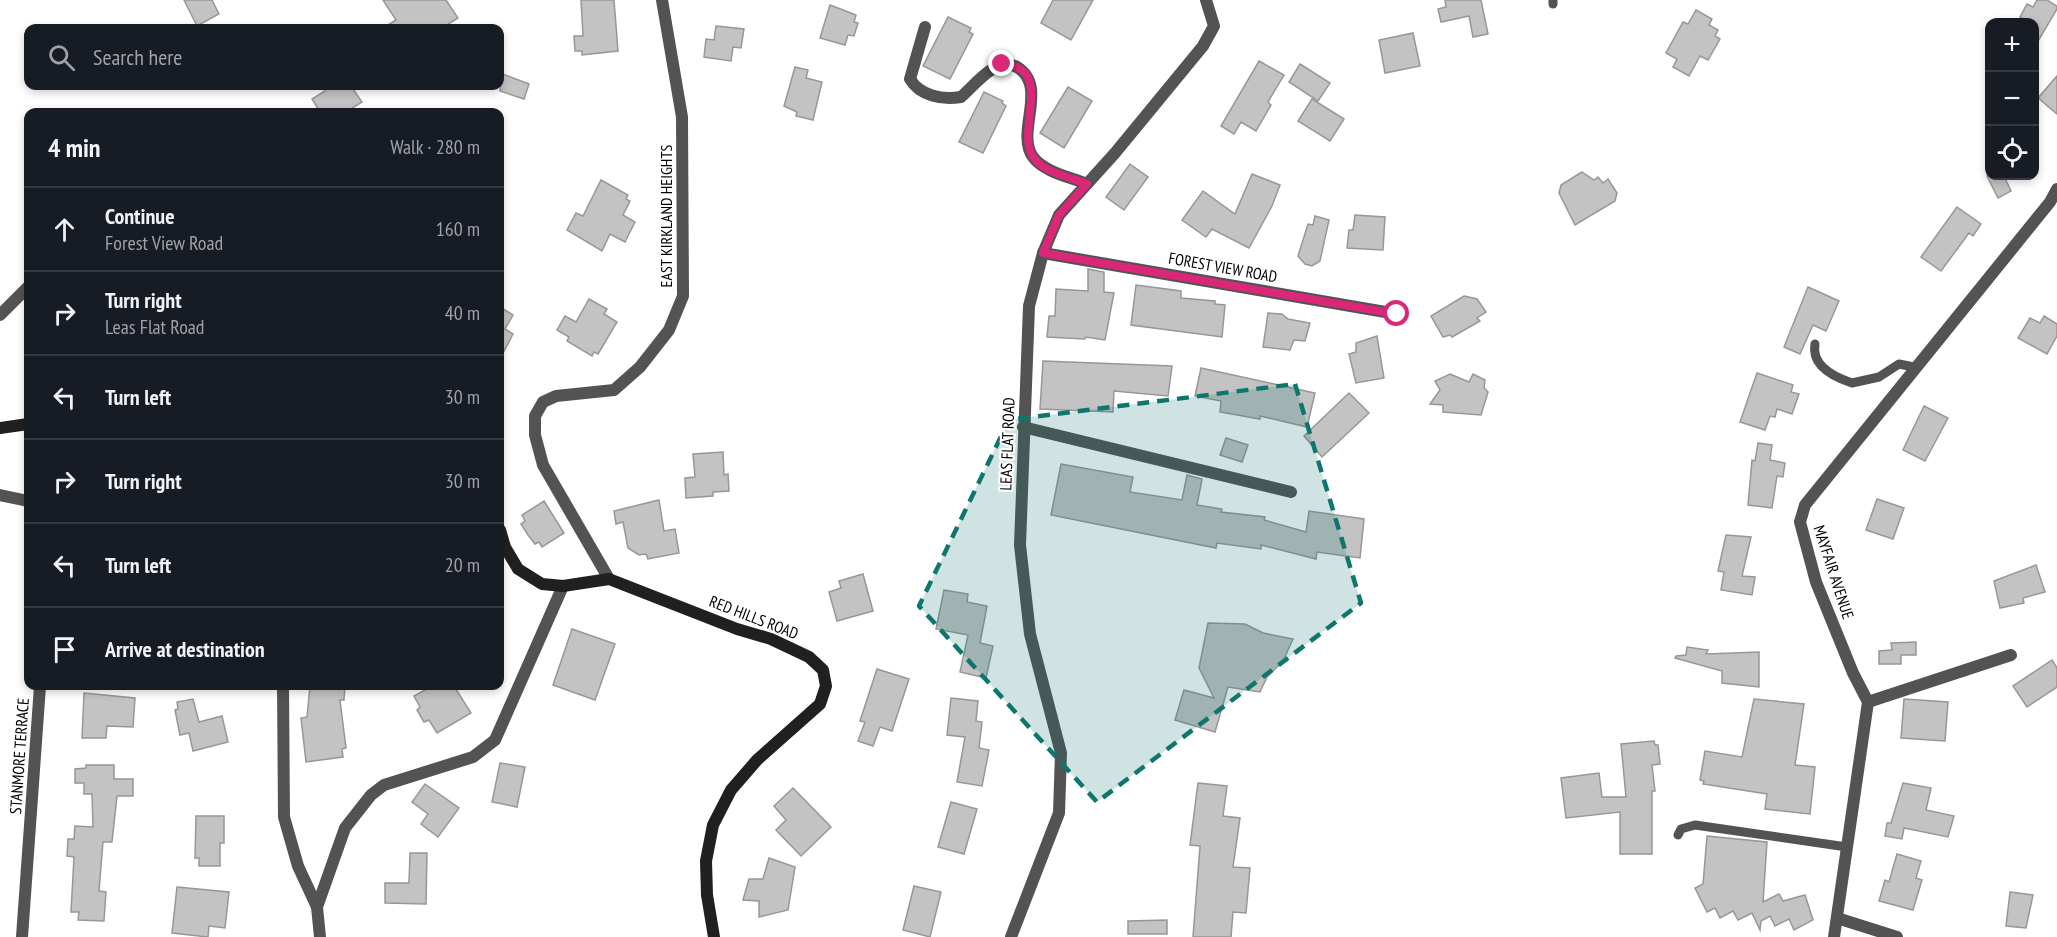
<!DOCTYPE html>
<meta charset="utf-8">
<style>
body{margin:0;font-family:"PT Sans Narrow",sans-serif;background:#242831;color:#f1f3f6}
.controls{position:absolute;right:18px;top:18px;display:grid;overflow:hidden;border-radius:12px;box-shadow:0 3px 9px #0003}
.controls button{width:54px;height:54px;display:grid;place-items:center;padding:0;border:0;border-bottom:2px solid #363941;background:#171b24;color:#f1f3f6;font:30px sans-serif}
.stop{position:absolute;width:18px;height:18px;margin:-14px;border:4px solid #db2777;border-radius:50%;background:#fff}
.stop.end{background:#db2777;border-color:#fff;box-shadow:0 2px 6px #0008}
.list{margin:0;padding:0;list-style:none}
h2{display:flex;justify-content:space-between;align-items:center;height:78px;margin:0;padding:0 24px;font-size:26px}
h2 small{font-size:20px;font-weight:400;color:#9ea1a6}
.list li{display:grid;grid-template-columns:39px 1fr auto;gap:18px;align-items:center;box-sizing:border-box;height:84px;padding:0 24px;border-top:2px solid #363941}
.list b{display:block;font-size:22px;white-space:nowrap}
.list p{margin:0;font-size:20px;white-space:nowrap;color:#9ea1a6}
.list em{font-size:20px;font-style:normal;color:#9ea1a6}
.icon{flex:none;width:33px;height:33px;fill:none;stroke:currentColor;stroke-width:2;stroke-linecap:round;stroke-linejoin:round}
.map{position:relative;flex:none;width:2057px;height:937px;overflow:hidden}
.search{position:absolute;background:#171b24;box-shadow:0 3px 9px #0003;left:24px;top:24px;width:480px;height:66px;display:flex;align-items:center;gap:15px;box-sizing:border-box;padding:0 21px;border-radius:12px;color:#9ea1a6;font-size:22px}
.panel{position:absolute;background:#171b24;box-shadow:0 3px 9px #0003;left:24px;top:108px;width:480px;height:582px;border-radius:12px}
.map>svg:first-child{display:block}
.building{fill:#c3c3c3;stroke:#979797;stroke-width:1.5}
.lines{fill:none;stroke-linecap:round;stroke-linejoin:round}
.service{stroke:#535353;stroke-width:9}
.minor{stroke:#535353;stroke-width:12}
.secondary{stroke:#202020;stroke-width:12}
.route{stroke:#db2777;stroke-width:8}
.marked{fill:#0f766e;fill-opacity:0.2;stroke:#0f766e;stroke-width:4.5;stroke-dasharray:12 8;stroke-linejoin:round}
.labels{text-anchor:middle;stroke-width:4.5;stroke-linejoin:round;paint-order:stroke}
.street-label{font-size:16px;fill:#000;stroke:#fff}
</style>
<div class="map">
<svg width="2057" height="937" viewBox="0 0 2057 937">
<rect width="100%" height="100%" fill="#fff"/>
<g class="building">
<polygon points="184,0 212,0 219,14 197,26"/>
<polygon points="383,0 446,0 458,18 442,28 383,28 396,20"/>
<polygon points="581,0 614,0 618,51 582,55 582,51 575,51 574,36 583,36"/>
<polygon points="1053,0 1093,0 1071,40 1041,23"/>
<polygon points="1445,0 1481,0 1488,34 1473,37 1469,16 1441,22 1438,9 1446,7"/>
<polygon points="2037,0 2047,0 2057,6 2057,9 2034,48 2034,22 2022,22 2024,19 2020,17 2027,4 2033,7"/>
<polygon points="830,5 856,15 854,22 858,23 854,36 848,35 845,45 820,38"/>
<polygon points="1696,10 1712,19 1709,25 1718,30 1715,36 1720,39 1708,60 1700,56 1689,76 1673,67 1677,59 1666,53 1683,22 1688,24"/>
<polygon points="948,17 971,28 969,32 973,34 950,79 923,66"/>
<polygon points="716,26 744,29 741,48 733,47 731,61 704,57 706,39 714,40"/>
<polygon points="1413,33 1420,66 1385,73 1379,40"/>
<polygon points="1259,61 1284,75 1268,102 1271,105 1256,131 1241,122 1234,134 1221,126"/>
<polygon points="1300,64 1330,83 1318,101 1289,82"/>
<polygon points="795,67 808,70 806,78 822,82 813,120 796,116 797,112 784,106"/>
<polygon points="500,73 529,84 524,99 500,91"/>
<polygon points="2057,76 2057,114 2038,98"/>
<polygon points="322,86 351,86 362,102 346,112 320,112 312,99 325,91"/>
<polygon points="1068,87 1092,101 1064,148 1040,133"/>
<polygon points="984,92 1003,101 1002,103 1006,106 983,153 959,142"/>
<polygon points="1312,99 1344,119 1330,141 1298,121"/>
<polygon points="1130,164 1148,177 1124,210 1106,197"/>
<polygon points="1582,172 1594,180 1598,177 1603,183 1608,179 1617,193 1615,201 1575,225 1559,193 1561,185"/>
<polygon points="1252,174 1280,185 1272,206 1249,248 1212,229 1206,237 1182,220 1203,191 1235,214"/>
<polygon points="1987,176 2004,176 2011,191 1998,198"/>
<polygon points="601,180 628,195 626,199 630,201 623,215 635,222 625,242 610,234 602,251 567,230 576,213 583,216"/>
<polygon points="1957,207 1981,224 1973,236 1969,233 1941,271 1921,257"/>
<polygon points="1355,215 1385,217 1383,250 1347,248 1349,230 1353,230"/>
<polygon points="1315,216 1329,220 1320,261 1312,266 1305,264 1298,256 1308,224 1313,225"/>
<polygon points="1088,269 1104,272 1104,292 1114,293 1105,340 1086,337 1085,339 1047,337 1049,316 1055,316 1056,289 1088,291"/>
<polygon points="1136,285 1181,291 1181,298 1215,301 1215,304 1225,305 1222,337 1131,325"/>
<polygon points="1808,287 1839,301 1826,331 1813,325 1800,354 1784,347"/>
<polygon points="1464,296 1477,299 1486,312 1477,318 1480,321 1452,337 1450,335 1443,337 1431,316"/>
<polygon points="589,299 607,309 604,314 617,322 598,354 594,352 592,356 567,341 569,337 557,330 565,316 576,322"/>
<polygon points="500,307 513,315 505,329 513,334 500,359"/>
<polygon points="1268,313 1282,314 1288,319 1310,323 1305,341 1294,340 1290,350 1263,347"/>
<polygon points="2044,316 2057,324 2057,336 2047,354 2018,338 2030,318 2040,323"/>
<polygon points="1377,336 1384,378 1356,383 1349,354 1356,352 1356,343"/>
<polygon points="1043,361 1172,366 1168,396 1114,391 1113,412 1040,409"/>
<polygon points="1201,368 1315,393 1307,427 1260,416 1260,419 1220,412 1221,401 1195,396"/>
<polygon points="1757,373 1793,385 1791,392 1799,394 1792,414 1777,409 1775,417 1770,416 1765,430 1740,422"/>
<polygon points="1450,374 1469,382 1473,374 1485,380 1484,388 1488,392 1481,415 1443,412 1443,405 1430,404 1440,390 1435,381"/>
<polygon points="1349,393 1369,413 1322,457 1304,436"/>
<polygon points="1924,406 1948,418 1925,461 1903,450"/>
<polygon points="1226,438 1248,445 1242,462 1220,455"/>
<polygon points="1758,443 1772,445 1770,460 1785,463 1783,477 1777,476 1772,508 1748,505 1752,460 1755,461"/>
<polygon points="723,452 724,475 728,474 729,491 713,492 713,496 686,498 685,478 695,477 693,454"/>
<polygon points="1061,464 1133,477 1130,492 1182,500 1187,475 1202,479 1197,505 1222,509 1221,512 1265,517 1264,520 1306,532 1309,511 1364,519 1360,558 1317,552 1316,559 1261,545 1261,549 1217,543 1216,548 1051,515"/>
<polygon points="1877,499 1904,508 1893,539 1866,530"/>
<polygon points="659,500 664,531 675,529 679,553 648,559 646,554 639,555 628,548 623,522 616,524 614,511"/>
<polygon points="544,501 564,533 542,547 539,542 535,544 528,535 521,524 525,521 522,515"/>
<polygon points="1726,535 1751,537 1742,576 1755,577 1752,595 1721,590 1724,572 1718,571"/>
<polygon points="2036,565 2045,592 2023,598 2024,603 2000,608 1994,581"/>
<polygon points="863,574 873,611 837,621 829,592 841,588 839,581"/>
<polygon points="944,590 968,594 967,602 987,606 980,643 993,646 986,678 960,672 968,635 936,629"/>
<polygon points="1208,623 1245,624 1263,633 1293,639 1283,661 1267,677 1260,692 1228,687 1215,732 1175,720 1184,690 1214,698 1199,668"/>
<polygon points="572,629 615,644 595,700 553,685"/>
<polygon points="1916,642 1916,655 1901,655 1901,664 1879,664 1879,651 1892,650 1891,643"/>
<polygon points="1687,647 1708,650 1706,654 1759,652 1759,687 1722,683 1722,671 1675,658 1676,656 1686,655"/>
<polygon points="2052,660 2057,668 2057,687 2027,707 2013,686"/>
<polygon points="877,669 909,679 892,731 880,727 873,746 858,741 865,722 860,721"/>
<polygon points="310,686 345,686 344,700 340,700 346,748 342,749 343,757 306,762 301,718 307,717"/>
<polygon points="432,686 454,686 471,713 437,733 429,720 424,722 417,710 420,707 414,696"/>
<polygon points="84,693 135,698 133,727 107,726 106,738 82,738"/>
<polygon points="951,698 978,701 976,721 982,722 979,748 989,750 982,786 957,782 965,737 947,735"/>
<polygon points="193,699 199,722 222,716 228,742 193,751 189,733 180,735 175,710 178,709 177,702"/>
<polygon points="1754,699 1804,704 1795,765 1815,767 1810,814 1765,809 1767,794 1703,784 1704,781 1700,780 1705,751 1742,757"/>
<polygon points="1904,699 1948,702 1945,741 1901,738"/>
<polygon points="1654,741 1655,745 1658,745 1660,764 1652,765 1655,791 1652,791 1652,854 1620,854 1620,812 1566,818 1561,778 1599,773 1602,797 1626,797 1621,744"/>
<polygon points="500,763 525,767 517,807 492,802"/>
<polygon points="86,765 114,765 114,779 133,779 133,796 117,796 112,842 103,842 99,891 106,892 104,921 78,920 79,912 71,912 74,857 67,856 68,839 74,839 75,826 93,827 92,794 84,794 84,783 75,783 75,769 86,768"/>
<polygon points="1198,783 1227,786 1223,816 1240,818 1233,867 1250,868 1246,913 1233,912 1231,937 1193,937 1200,846 1190,845"/>
<polygon points="1903,783 1931,788 1926,810 1954,816 1948,837 1904,828 1902,839 1885,836 1887,823 1891,823"/>
<polygon points="425,784 459,808 438,837 421,824 428,814 412,802"/>
<polygon points="793,788 831,827 801,856 776,830 786,820 774,806"/>
<polygon points="951,802 977,809 964,854 938,847"/>
<polygon points="196,816 224,816 224,843 220,843 220,866 199,866 199,858 195,858"/>
<polygon points="1707,836 1767,842 1763,902 1779,894 1783,901 1805,895 1813,920 1794,930 1789,919 1775,926 1770,916 1761,921 1760,930 1752,913 1738,920 1733,911 1720,918 1715,908 1707,912 1695,888 1703,884"/>
<polygon points="410,853 427,853 426,904 385,903 385,883 409,883"/>
<polygon points="1897,854 1921,861 1916,878 1922,880 1913,910 1879,901 1885,880 1889,882"/>
<polygon points="769,858 795,867 788,910 759,917 759,901 743,900 749,879 763,879"/>
<polygon points="914,886 941,892 930,937 903,930"/>
<polygon points="177,887 229,892 225,928 209,926 208,937 172,933"/>
<polygon points="2010,892 2033,895 2026,928 2006,926"/>
<polygon points="1167,920 1167,934 1128,934 1128,921"/>
</g>
<g class="lines">
<g class="service">
<polyline points="1553,4 1553,0"/>
<path d="M1815,344C1811,366 1834,377 1852,383L1879,377L1899,364L1914,367"/>
<polyline points="1678,835 1681,829 1695,825 1847,847"/>
</g>
<g class="minor">
<path d="M925,27L910,79C920,96 942,100 961,97C975,85 997,55 1017,67C1049,87 1015,132 1033,157C1044,172 1070,177 1087,184"/>
<polyline points="1043,253 1397,314"/>
<polyline points="0,315 28,287"/>
<polyline points="1023,427 1291,492"/>
<polyline points="0,495 28,501"/>
<polyline points="609,579 543,465 535,435 535,416 543,402 556,396 614,390 640,367 669,330 683,296 682,117 662,0"/>
<polyline points="283,686 284,817 298,866 317,907"/>
<polyline points="1868,702 2011,655"/>
<polyline points="1837,918 1897,937"/>
<polyline points="22,937 40,686"/>
<polyline points="320,937 317,907 345,828 371,795 384,785 473,757 495,740 563,586"/>
<polyline points="1011,937 1059,813 1061,753 1030,634 1020,545 1029,306 1043,253 1059,215 1115,153 1203,46 1214,26 1206,0"/>
<polyline points="1834,937 1868,702 1853,673 1816,582 1800,522 1805,505 2050,202 2057,189"/>
</g>
<g class="secondary">
<polyline points="0,428 28,424"/>
<polyline points="500,530 505,547 518,569 542,584 563,586 609,579 737,629 771,639 809,657 823,670 826,686 820,704 757,760 731,790 713,825 706,861 707,895 714,937"/>
</g>
</g>
<g class="lines">
<path class="route" d="M1002,64C1056,67 1015,129 1033,157C1043,172 1070,177 1087,184L1059,215L1043,253L1397,314"/>
</g>
<path class="marked" d="M1295,384L1361,603L1097,802L919,606L1009,420Z"/>
<g class="labels">
<g class="street-label">
<text transform="translate(666 216) rotate(-90)" y="6">EAST KIRKLAND HEIGHTS</text>
<text transform="translate(1223 267) rotate(10)" y="6">FOREST VIEW ROAD</text>
<text transform="translate(1007 444) rotate(-88)" y="6">LEAS FLAT ROAD</text>
<text transform="translate(1834 572) rotate(72)" y="6">MAYFAIR AVENUE</text>
<text transform="translate(754 617) rotate(21)" y="6">RED HILLS ROAD</text>
<text transform="translate(19 756) rotate(-86)" y="6">STANMORE TERRACE</text>
</g>
</g>
</svg>
<div class="controls">
<button>+</button>
<button>−</button>
<button><svg class="icon" aria-label="locate" viewBox="0 0 24 24"><circle cx="12" cy="12" r="6"/><path d="M12 2v4M12 18v4M2 12h4M18 12h4"/></svg></button>
</div>
<div class="stop" style="left:1397px;top:314px"></div>
<div class="stop end" style="left:1002px;top:64px"></div>
<div class="search"><svg class="icon" aria-label="search" viewBox="0 0 24 24"><circle cx="10" cy="10" r="6"/><path d="M15 15l6 6"/></svg>Search here</div>
<section class="panel">
<h2>4 min<small>Walk · 280 m</small></h2>
<ul class="list">
<li><svg class="icon" aria-label="ahead" viewBox="0 0 24 24"><path d="M12 20V5M6 11l6-6 6 6"/></svg><div><b>Continue</b><p>Forest View Road</p></div><em>160 m</em></li>
<li><svg class="icon" aria-label="right" viewBox="0 0 24 24"><path d="M7 20v-9h11M14 6l5 5-5 5"/></svg><div><b>Turn right</b><p>Leas Flat Road</p></div><em>40 m</em></li>
<li><svg class="icon" aria-label="left" viewBox="0 0 24 24"><path d="M17 20v-9H6M10 6l-5 5 5 5"/></svg><div><b>Turn left</b></div><em>30 m</em></li>
<li><svg class="icon" aria-label="right" viewBox="0 0 24 24"><path d="M7 20v-9h11M14 6l5 5-5 5"/></svg><div><b>Turn right</b></div><em>30 m</em></li>
<li><svg class="icon" aria-label="left" viewBox="0 0 24 24"><path d="M17 20v-9H6M10 6l-5 5 5 5"/></svg><div><b>Turn left</b></div><em>20 m</em></li>
<li><svg class="icon" aria-label="arrive" viewBox="0 0 24 24"><path d="M6 21V4h12l-3 4 3 4H6"/></svg><div><b>Arrive at destination</b></div></li>
</ul>
</section>
</div>
